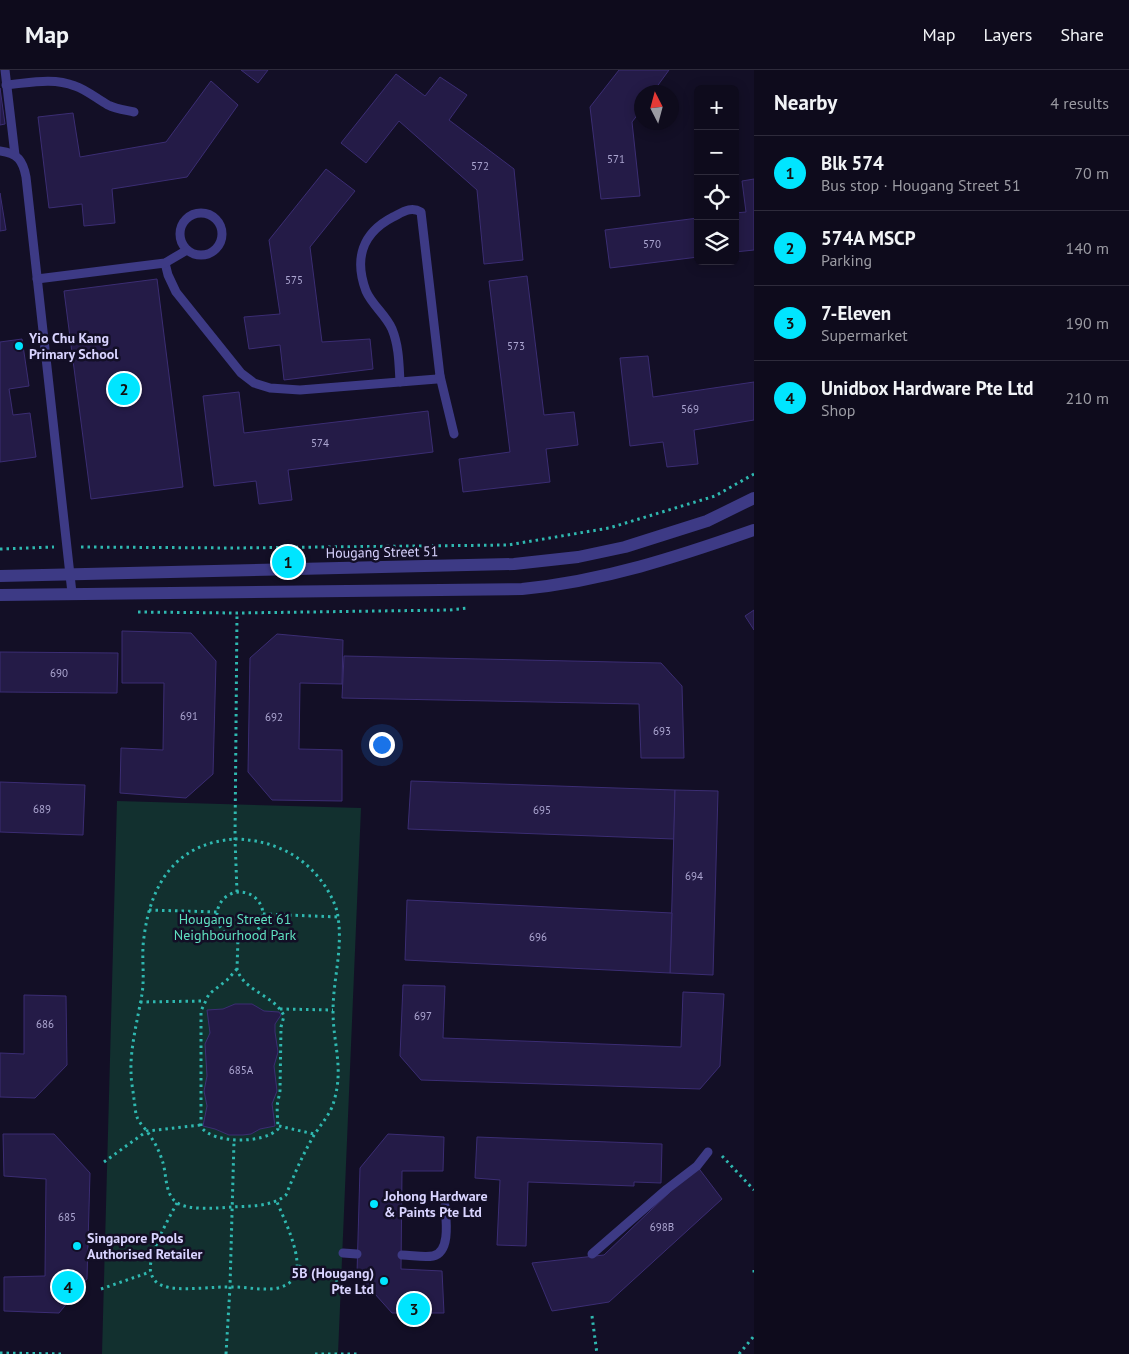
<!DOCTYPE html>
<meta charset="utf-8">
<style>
body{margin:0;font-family:"PT Sans",sans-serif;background:#1c1929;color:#f1f3f6}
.controls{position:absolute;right:15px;top:15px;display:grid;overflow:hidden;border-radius:8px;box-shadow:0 2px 12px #0003}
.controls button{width:45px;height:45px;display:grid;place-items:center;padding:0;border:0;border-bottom:1px solid #2e2b3b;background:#0e0b1c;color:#f1f3f6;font:25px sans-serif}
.compass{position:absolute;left:634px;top:15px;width:45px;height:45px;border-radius:50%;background:#0e0b1c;box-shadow:0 2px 12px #0003;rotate:354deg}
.you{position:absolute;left:381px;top:674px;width:18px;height:18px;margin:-12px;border:4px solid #fff;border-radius:50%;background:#1a73e8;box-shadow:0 0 0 8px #1a73e833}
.badge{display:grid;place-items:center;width:32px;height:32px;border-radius:50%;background:#00e5ff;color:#111;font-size:16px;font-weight:700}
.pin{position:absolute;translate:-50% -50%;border:2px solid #fff;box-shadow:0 1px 5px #0006}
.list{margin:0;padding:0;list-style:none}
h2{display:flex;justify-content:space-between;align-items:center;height:65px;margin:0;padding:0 20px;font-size:21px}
h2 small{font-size:16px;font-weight:400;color:#9b9ba3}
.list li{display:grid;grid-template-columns:32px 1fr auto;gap:15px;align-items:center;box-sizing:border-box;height:75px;padding:0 20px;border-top:1px solid #2e2b3b}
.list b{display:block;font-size:19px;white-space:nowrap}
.list p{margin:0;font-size:16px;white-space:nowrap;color:#9b9ba3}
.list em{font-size:16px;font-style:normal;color:#9b9ba3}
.icon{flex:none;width:28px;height:28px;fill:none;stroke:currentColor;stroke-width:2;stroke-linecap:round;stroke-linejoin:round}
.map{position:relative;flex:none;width:754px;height:1284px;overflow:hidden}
header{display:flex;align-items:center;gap:30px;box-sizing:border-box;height:70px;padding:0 25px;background:#0e0b1c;border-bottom:1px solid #2e2b3b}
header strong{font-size:24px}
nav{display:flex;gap:28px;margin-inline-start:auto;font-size:18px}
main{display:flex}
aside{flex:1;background:#0e0b1c}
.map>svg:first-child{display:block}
.green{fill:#12302f}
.building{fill:#241b47;stroke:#3b2d73}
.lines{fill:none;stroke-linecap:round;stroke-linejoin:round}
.path{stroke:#2fb8b0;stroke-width:3;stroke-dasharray:2.5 4;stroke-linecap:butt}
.service{stroke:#3d3a85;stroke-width:9}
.minor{stroke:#3d3a85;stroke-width:12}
.poi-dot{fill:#00e5ff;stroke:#130f26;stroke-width:2}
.labels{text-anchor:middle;stroke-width:5;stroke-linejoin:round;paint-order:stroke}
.number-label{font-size:11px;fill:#aca6d1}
.poi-label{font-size:14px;font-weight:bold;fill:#d9d4ff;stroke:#130f26;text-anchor:start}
.street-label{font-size:14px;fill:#d9d4ff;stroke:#130f26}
.park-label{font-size:14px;fill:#5fe0c0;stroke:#130f26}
</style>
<header>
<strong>Map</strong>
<nav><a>Map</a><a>Layers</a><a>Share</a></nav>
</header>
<main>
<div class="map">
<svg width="754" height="1284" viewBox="0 0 754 1284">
<rect width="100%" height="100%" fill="#130f26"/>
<polygon class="green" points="117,731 361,738 338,1284 102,1284"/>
<g class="building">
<polygon points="241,0 268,0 258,13"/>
<polygon points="619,0 669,0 653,22 642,22 642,39 632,52 640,126 601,129 590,37"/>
<polygon points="396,4 425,26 440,7 467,25 449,50 514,99 523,190 484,194 477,120 399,51 366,93 341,73"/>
<polygon points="211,11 238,35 187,107 112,119 115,153 84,156 82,134 49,138 38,47 73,43 80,87 166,72"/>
<polygon points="0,18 5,54 0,55"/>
<polygon points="326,99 355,121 310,177 322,272 370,269 373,299 284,310 280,275 249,279 244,247 280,244 269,170"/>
<polygon points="754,109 754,180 735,182 735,143 746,142 742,111"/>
<polygon points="0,123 6,160 0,161"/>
<polygon points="698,148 698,187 610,198 605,160"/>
<polygon points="527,206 544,345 574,342 578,375 546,379 550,412 463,422 459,389 510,382 489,211"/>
<polygon points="157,209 183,417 91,429 64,221"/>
<polygon points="22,269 29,316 9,319 13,345 30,343 36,387 0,392 0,272"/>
<polygon points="648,286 653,327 754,312 754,350 694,360 698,394 667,397 663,372 630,376 620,288"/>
<polygon points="239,322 244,363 428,341 433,382 288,400 292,430 259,434 256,411 214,416 203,326"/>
<polygon points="754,540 754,560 745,546"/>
<polygon points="122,561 191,563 216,591 213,704 186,728 120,723 121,678 163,680 164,613 122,613"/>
<polygon points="277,564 343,570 342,614 300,613 299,679 342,680 342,731 272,730 248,702 250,588"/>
<polygon points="0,582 118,583 117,623 0,622"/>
<polygon points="344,586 661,593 682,616 684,688 641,688 639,634 342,628"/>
<polygon points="411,711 675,720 674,769 408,759"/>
<polygon points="0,712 85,715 83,765 0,762"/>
<polygon points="675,720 718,721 713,905 670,903"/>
<polygon points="407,830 672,843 670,903 405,890"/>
<polygon points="403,915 445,916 443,968 681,977 683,922 724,924 720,996 700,1019 421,1010 400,986"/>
<polygon points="24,925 66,926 67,995 35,1028 0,1027 0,983 24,984"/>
<polygon points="235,934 252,934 264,941 279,942 281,945 275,954 275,962 278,982 274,996 277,1021 272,1034 275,1056 260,1059 251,1064 243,1065 229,1065 215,1059 203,1056 207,1036 204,1021 207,1006 205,974 210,963 207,940 223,939"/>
<polygon points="3,1064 54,1064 90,1103 87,1209 59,1243 4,1241 4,1207 45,1206 46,1109 4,1106"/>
<polygon points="388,1064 444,1067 443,1101 402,1101 401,1199 442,1201 444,1243 392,1243 357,1204 360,1098"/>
<polygon points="477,1067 662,1074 661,1113 634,1112 634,1116 528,1112 526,1176 497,1175 500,1110 475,1108"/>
<polygon points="697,1096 722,1129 609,1232 552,1241 532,1193 604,1185"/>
</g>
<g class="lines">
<g class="path">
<polyline points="81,477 234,478 508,475 609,458 715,426 754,404"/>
<polyline points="0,479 54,477"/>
<polyline points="138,542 237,543 449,540 469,538"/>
<path d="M235,769C274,770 306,786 327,819C332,828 337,837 338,847C343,879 333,910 333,941C333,974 344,997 334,1031C331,1044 320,1055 313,1067C302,1086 294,1105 286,1125C272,1137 249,1136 232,1137C218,1138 187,1141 176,1132C164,1123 167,1102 162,1090C159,1080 154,1071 148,1063C145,1058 139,1053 137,1047C135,1042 135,1034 134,1029C133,1020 131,1011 131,1002C130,978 138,948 142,924C145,905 141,886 144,867C151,812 177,773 235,769Z"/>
<circle cx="240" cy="845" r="23"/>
<polyline points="237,822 235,769 237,543"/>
<polyline points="149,840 217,842"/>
<polyline points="263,844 338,847"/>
<path d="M237,899L227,910L209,924L201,941V1057C213,1074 264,1074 278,1059L277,1036L280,1021L281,957L284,946C275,925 244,922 237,899L238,868"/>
<polyline points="140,932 204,931"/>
<polyline points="280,939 333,940"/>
<polyline points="279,1056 314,1064"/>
<polyline points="722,1086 754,1120"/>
<polyline points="104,1092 147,1061 201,1055"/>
<path d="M177,1133C169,1148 146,1188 151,1203C153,1210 157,1214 164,1216C178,1222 215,1216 233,1217C248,1217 264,1221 278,1218C285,1216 291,1213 294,1208C305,1191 284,1149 277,1132"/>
<polyline points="299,1196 342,1213"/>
<polyline points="754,1200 754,1203"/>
<polyline points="101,1219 150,1202"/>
<polyline points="592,1246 597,1284"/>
<polyline points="0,1283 64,1284"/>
<polyline points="226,1284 230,1217 234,1071"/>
<polyline points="315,1284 359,1284"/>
<polyline points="739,1284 754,1266"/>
</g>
<g class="service">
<polyline points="5,0 15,85"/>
<path d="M6,15C29,13 53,7 75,16C87,20 97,29 108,35C116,39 125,40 134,42"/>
<path d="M0,81C18,83 23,91 26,107L72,523"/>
<circle cx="201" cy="164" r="21"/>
<polyline points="165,193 168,205 176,222 241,303 254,313 270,318 300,320 437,309 440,306"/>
<polyline points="37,209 165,193 187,180"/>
<path d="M400,312C399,294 399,276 392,259C386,245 372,235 366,221C354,189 362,163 393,147C403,142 411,136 421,142L440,306L454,364"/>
<polyline points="343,1183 357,1184"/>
<polyline points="592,1184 667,1119 697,1096 708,1082"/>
<path d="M402,1185C411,1185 424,1188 433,1186C451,1182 446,1149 445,1136"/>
</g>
<g class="minor">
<polyline points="0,506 514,494 578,487 625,477 707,451 754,428"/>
<path d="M0,525L522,519C604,511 677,487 754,460"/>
</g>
</g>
<g class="poi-dot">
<circle cx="19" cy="276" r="5"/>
<circle cx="374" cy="1134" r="5"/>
<circle cx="77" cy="1176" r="5"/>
<circle cx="384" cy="1211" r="5"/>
</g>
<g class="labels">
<g class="number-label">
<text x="616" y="93">571</text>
<text x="480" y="100">572</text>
<text x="652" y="178">570</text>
<text x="294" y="214">575</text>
<text x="516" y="280">573</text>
<text x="690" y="343">569</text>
<text x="320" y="377">574</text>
<text x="59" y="607">690</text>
<text x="189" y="650">691</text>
<text x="274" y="651">692</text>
<text x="662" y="665">693</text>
<text x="42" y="743">689</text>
<text x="542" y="744">695</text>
<text x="694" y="810">694</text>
<text x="538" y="871">696</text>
<text x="423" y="950">697</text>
<text x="45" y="958">686</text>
<text x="241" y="1004">685A</text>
<text x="67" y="1151">685</text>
<text x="662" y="1161">698B</text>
</g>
<g class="poi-label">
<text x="29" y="273">Yio Chu Kang<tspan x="29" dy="16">Primary School</tspan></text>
<text x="384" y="1131">Johong Hardware<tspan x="384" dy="16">&amp; Paints Pte Ltd</tspan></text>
<text x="87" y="1173">Singapore Pools<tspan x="87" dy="16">Authorised Retailer</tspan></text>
<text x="374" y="1208" text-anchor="end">5B (Hougang)<tspan x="374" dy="16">Pte Ltd</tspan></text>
</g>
<g class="street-label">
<text transform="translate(382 482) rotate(-1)" y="5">Hougang Street 51</text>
</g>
<g class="park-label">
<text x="235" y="854">Hougang Street 61<tspan x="235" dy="16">Neighbourhood Park</tspan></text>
</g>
</g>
</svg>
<div class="controls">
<button>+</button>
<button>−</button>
<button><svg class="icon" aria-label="locate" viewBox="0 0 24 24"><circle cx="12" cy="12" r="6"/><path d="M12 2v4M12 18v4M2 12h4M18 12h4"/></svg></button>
<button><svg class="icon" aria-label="layers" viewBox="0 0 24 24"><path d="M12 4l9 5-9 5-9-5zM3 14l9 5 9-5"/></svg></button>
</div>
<svg class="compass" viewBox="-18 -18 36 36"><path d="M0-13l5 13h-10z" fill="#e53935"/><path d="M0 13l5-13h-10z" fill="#9b9ba3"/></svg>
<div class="you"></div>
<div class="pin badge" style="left:288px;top:492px">1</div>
<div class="pin badge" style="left:124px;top:319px">2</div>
<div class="pin badge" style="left:414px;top:1239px">3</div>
<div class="pin badge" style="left:68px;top:1217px">4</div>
</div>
<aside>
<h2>Nearby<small>4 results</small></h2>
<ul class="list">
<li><span class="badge">1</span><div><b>Blk 574</b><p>Bus stop · Hougang Street 51</p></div><em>70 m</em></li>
<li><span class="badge">2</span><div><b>574A MSCP</b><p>Parking</p></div><em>140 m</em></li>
<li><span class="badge">3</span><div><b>7-Eleven</b><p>Supermarket</p></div><em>190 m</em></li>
<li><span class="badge">4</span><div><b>Unidbox Hardware Pte Ltd</b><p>Shop</p></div><em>210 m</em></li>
</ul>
</aside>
</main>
